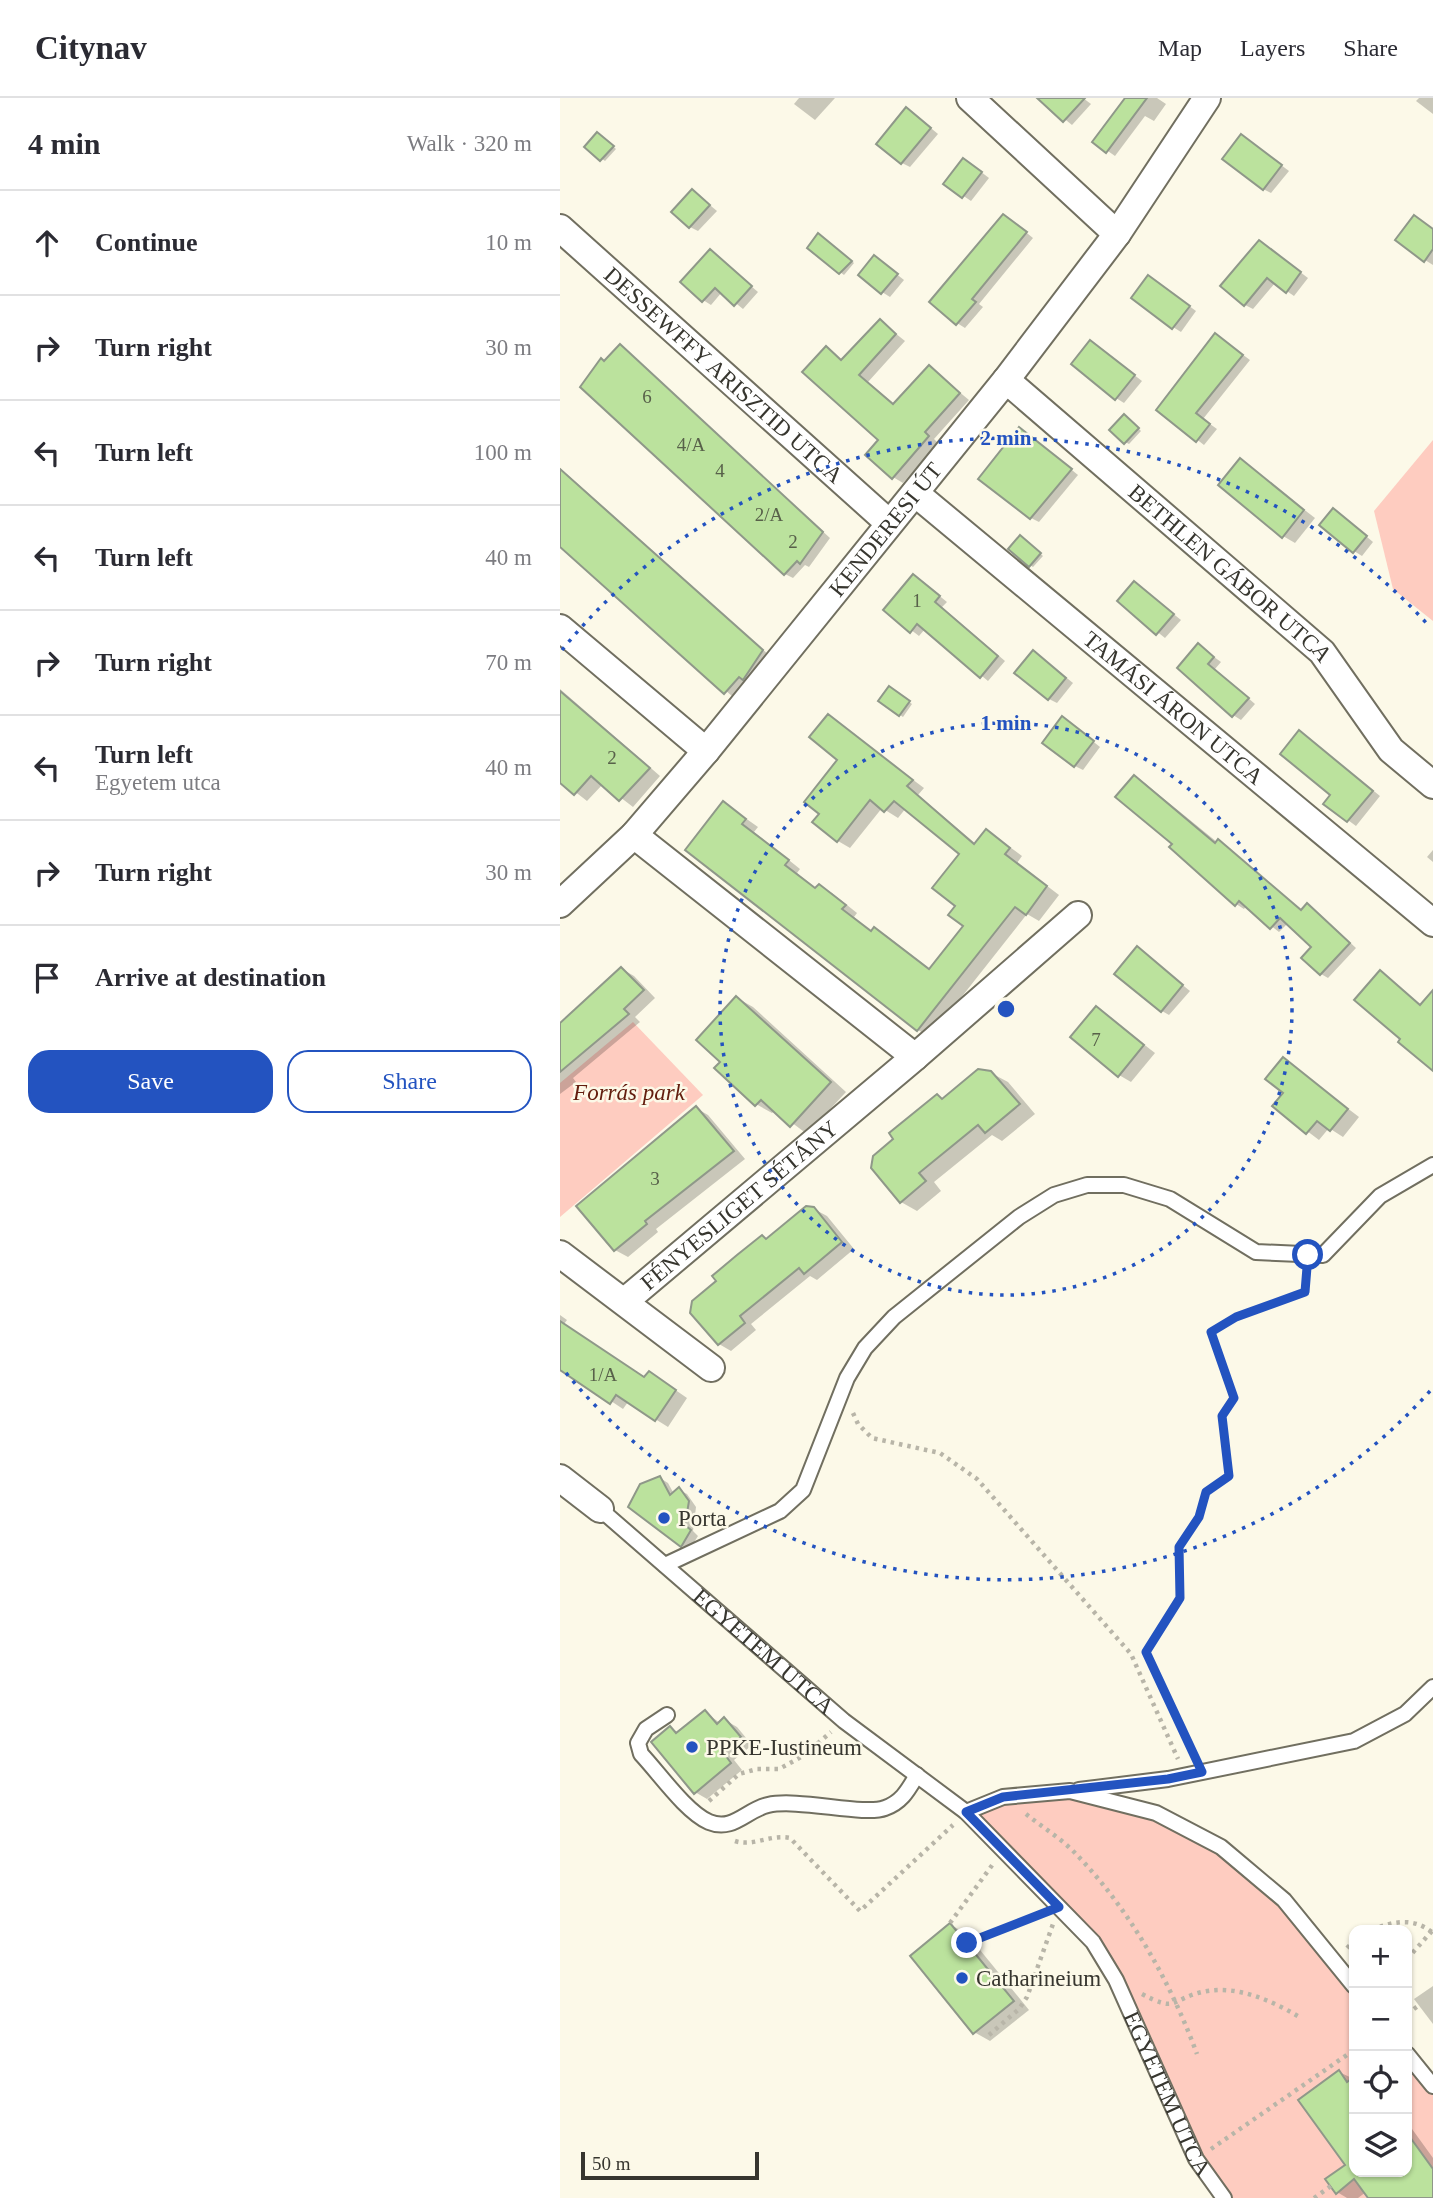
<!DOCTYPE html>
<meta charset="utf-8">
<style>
body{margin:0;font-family:Georgia,serif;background:#f7f7f7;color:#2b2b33}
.controls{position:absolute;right:21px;bottom:21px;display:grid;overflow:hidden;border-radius:14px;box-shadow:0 2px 5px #0004}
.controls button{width:63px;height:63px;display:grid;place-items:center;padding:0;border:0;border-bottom:2px solid #e1e1e2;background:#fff;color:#2b2b33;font:35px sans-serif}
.scale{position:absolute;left:21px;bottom:18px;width:178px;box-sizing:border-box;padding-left:7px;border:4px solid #37362f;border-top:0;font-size:19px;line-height:24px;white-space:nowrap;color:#37362f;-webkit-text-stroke:5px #fcf9e8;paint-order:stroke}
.stop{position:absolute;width:21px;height:21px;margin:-16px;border:5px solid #2353c0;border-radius:50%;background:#fff}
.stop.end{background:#2353c0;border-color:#fff;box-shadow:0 2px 7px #0008}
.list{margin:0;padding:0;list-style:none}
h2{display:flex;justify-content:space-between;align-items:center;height:91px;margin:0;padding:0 28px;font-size:30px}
h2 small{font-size:23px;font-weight:400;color:#7c7c81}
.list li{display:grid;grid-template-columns:46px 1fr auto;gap:21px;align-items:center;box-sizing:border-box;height:105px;padding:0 28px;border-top:2px solid #e1e1e2}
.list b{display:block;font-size:26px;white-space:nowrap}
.list p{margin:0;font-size:23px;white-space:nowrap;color:#7c7c81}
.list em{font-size:23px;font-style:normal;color:#7c7c81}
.actions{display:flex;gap:14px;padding:21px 28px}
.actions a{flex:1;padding:16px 0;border:2px solid #2353c0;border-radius:21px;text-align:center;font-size:24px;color:#2353c0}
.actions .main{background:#2353c0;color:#fff}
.icon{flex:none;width:38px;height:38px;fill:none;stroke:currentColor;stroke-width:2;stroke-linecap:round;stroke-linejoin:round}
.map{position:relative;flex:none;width:873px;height:2100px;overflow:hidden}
header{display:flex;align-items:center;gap:42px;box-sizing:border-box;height:98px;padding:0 35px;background:#fff;border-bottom:2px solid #e1e1e2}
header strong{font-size:33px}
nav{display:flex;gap:38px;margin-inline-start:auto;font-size:24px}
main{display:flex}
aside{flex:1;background:#fff}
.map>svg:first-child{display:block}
.green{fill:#feccc0}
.shadow{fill:#0003}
.building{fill:#bbe29d;stroke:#8f9889;stroke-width:2}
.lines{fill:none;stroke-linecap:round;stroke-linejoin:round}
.service-casing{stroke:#716f60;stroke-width:18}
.minor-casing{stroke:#716f60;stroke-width:30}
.path{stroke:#b8b5a8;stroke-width:4.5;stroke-dasharray:3.5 5;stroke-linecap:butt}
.service{stroke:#fff;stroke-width:14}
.minor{stroke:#fff;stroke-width:26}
.route{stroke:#2353c0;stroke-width:9}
.ring{fill:none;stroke:#2353c0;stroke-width:3.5;stroke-dasharray:3.5 7}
.poi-dot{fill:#2353c0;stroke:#fcf9e8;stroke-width:2.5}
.labels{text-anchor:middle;stroke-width:5;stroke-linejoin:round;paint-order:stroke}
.number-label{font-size:19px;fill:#58614a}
.street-label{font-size:23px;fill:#37362f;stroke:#fcf9e8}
.park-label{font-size:23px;font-style:italic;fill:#631d0e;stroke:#fcf9e8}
.poi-label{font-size:23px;fill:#37362f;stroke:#fcf9e8;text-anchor:start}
.centre{fill:#2353c0;stroke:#fcf9e8;stroke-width:3.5}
.ring-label{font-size:21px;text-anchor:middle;font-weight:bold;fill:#2353c0;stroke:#fcf9e8;stroke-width:5;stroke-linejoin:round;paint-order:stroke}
</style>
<header>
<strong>Citynav</strong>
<nav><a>Map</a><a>Layers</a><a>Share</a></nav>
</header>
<main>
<aside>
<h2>4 min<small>Walk · 320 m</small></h2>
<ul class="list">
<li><svg class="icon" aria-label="ahead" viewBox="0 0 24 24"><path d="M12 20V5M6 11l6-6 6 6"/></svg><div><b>Continue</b></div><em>10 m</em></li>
<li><svg class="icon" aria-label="right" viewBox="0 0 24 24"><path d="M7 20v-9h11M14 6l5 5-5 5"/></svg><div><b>Turn right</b></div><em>30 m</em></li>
<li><svg class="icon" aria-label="left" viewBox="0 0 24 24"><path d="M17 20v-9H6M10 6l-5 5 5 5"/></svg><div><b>Turn left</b></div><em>100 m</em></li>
<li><svg class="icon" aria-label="left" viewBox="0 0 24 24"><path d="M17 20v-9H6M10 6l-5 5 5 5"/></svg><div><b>Turn left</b></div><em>40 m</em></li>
<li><svg class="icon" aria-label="right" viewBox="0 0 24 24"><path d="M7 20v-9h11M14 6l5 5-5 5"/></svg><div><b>Turn right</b></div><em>70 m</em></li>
<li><svg class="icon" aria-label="left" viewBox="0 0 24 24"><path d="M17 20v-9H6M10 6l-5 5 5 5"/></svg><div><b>Turn left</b><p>Egyetem utca</p></div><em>40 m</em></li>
<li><svg class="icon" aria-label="right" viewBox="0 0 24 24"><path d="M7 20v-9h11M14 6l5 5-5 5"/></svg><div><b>Turn right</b></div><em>30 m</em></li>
<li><svg class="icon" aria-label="arrive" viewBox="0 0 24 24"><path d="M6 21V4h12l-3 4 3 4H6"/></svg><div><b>Arrive at destination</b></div></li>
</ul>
<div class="actions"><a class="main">Save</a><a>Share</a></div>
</aside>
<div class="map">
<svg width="873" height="2100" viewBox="0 0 873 2100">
<rect width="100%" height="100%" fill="#fcf9e8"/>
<g class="green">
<polygon points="873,342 873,523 833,491 814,413"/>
<polygon points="73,924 143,997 0,1119 0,985"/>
<polygon points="510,1693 596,1715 661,1749 724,1802 794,1888 794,2074 847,2074 847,1956 873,1988 873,2100 664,2100 636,2061 533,1844 406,1714 443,1699"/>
</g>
<g class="shadow">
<polygon points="239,0 275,0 255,22 234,6"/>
<polygon points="479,0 523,0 531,6 512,27"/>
<polygon points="567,0 597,0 606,6 594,23 585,18 555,58 535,44"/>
<polygon points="859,0 873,0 873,16 856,3"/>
<polygon points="354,16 378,36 350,69 342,65"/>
<polygon points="41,38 56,51 45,63 26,49"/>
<polygon points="689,43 729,73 711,95 703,91"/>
<polygon points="412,67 429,80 411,103 386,86"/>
<polygon points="133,93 157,113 138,133 130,129"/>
<polygon points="452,123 473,140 419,206 423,209 405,230 397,225"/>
<polygon points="862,123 873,131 873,167 865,162"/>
<polygon points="262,139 294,165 284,177 249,150"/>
<polygon points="707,149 748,180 734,198 715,185 693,211 685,207"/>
<polygon points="150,153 198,194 183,211 162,194 151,207 143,202"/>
<polygon points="315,159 344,182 330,199 322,194"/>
<polygon points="589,179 636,213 621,234 613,229"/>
<polygon points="320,223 345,243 308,284 335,307 369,269 409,302 374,341 378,345 343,385 333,379 321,342 266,251 283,263"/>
<polygon points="663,242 690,262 643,321 657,331 644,347 599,312"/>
<polygon points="60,249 270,440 249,469 245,467 233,480 225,476 96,360 98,358 45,265"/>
<polygon points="538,249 582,283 564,305 556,300"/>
<polygon points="568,320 581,333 569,346 565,344"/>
<polygon points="468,336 518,377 479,424 471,420"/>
<polygon points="681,363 755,420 735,445 723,438"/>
<polygon points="0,370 210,558 173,599 0,447"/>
<polygon points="781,417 813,444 802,458 794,453"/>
<polygon points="463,441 483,458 473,469 470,467"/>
<polygon points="361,483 387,504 382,509 445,563 428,583 365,531 359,538 325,512"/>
<polygon points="575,485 621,522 605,540 559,503"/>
<polygon points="639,548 661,564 655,571 695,606 681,622 673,617"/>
<polygon points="481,559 513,585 497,605 489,601"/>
<polygon points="0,591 100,678 73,709 43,686 27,703 0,682"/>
<polygon points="333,592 352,606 343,619 340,617"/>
<polygon points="268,618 364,690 358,697 416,746 426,734 439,741 462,758 457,765 499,797 479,823 467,816 370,939 358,932 164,705 198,729 194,734 240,771 237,775 257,791 259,788 272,795 297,815 294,819 312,834 315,831 327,838 371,872 406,828 397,808 401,756 346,710 338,720 322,710 290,750 278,743 261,715 280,661"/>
<polygon points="510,625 540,649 523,672 515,668"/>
<polygon points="747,639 820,698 796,728 766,706 773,697"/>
<polygon points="582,683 742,813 747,807 755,812 796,850 768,880 761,876 754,849 728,825 719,834 686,808 684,811 676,806 615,745"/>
<polygon points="873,752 873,764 867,759"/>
<polygon points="578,851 630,893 609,917 602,913"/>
<polygon points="62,871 74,878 95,900 75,919 80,924 13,980 16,984 0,996 0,927"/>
<polygon points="177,900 193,909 286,994 247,1036 215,1012 212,1015 196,1006 162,964"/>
<polygon points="537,910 595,955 571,984 559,977"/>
<polygon points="723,961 799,1019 783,1039 769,1030 759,1042 714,1008 725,994"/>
<polygon points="431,975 448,984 475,1016 442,1043 432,1037 374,1084 381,1093 357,1113 341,1104 336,1041 377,998 383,1001"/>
<polygon points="136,1010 148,1017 185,1061 96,1131 98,1134 68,1159 55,1152 19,1108"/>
<polygon points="254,1111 267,1118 294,1151 257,1182 250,1178 191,1226 196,1232 171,1253 159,1246 159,1183 202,1139 208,1142"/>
<polygon points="0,1217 7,1222 4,1226 85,1281 101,1282 127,1300 108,1329 68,1304 63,1311 0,1269"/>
<polygon points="100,1380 108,1385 114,1396 119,1392 127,1396 136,1409 133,1433 138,1438 129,1452 122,1448"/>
<polygon points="145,1614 160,1625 165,1622 177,1629 192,1647 174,1662 182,1672 147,1701 135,1694 111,1630 119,1635"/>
<polygon points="391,1827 407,1836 469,1912 430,1943 414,1934"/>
<polygon points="873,1888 873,1926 854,1901"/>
<polygon points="779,1974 794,1981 794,2074 847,2074 847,2024 873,2060 873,2100 810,2100 806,2094 798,2100 787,2100 777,2094 787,2067"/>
</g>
<g class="building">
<polygon points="477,0 525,0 503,24"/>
<polygon points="565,0 587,0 546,55 532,44"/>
<polygon points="346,9 371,30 341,66 316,46"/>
<polygon points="37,34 54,48 40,63 24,49"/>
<polygon points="681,36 722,67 703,92 662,61"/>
<polygon points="403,60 422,74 402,100 383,86"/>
<polygon points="132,91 150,107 129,130 111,114"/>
<polygon points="443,116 467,134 412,201 416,204 396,227 369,204"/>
<polygon points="854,117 873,131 873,151 864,164 835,142"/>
<polygon points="258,135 292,163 279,176 247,150"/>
<polygon points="699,142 741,174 726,195 707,180 684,208 660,188"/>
<polygon points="150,151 192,188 174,208 155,190 142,204 120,184"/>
<polygon points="314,157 338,176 321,196 298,177"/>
<polygon points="588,177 630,208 612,231 571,200"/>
<polygon points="320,221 336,236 299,277 333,306 369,267 400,295 365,334 369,338 332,381 305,357 318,342 242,274 266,248 281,262"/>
<polygon points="655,235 683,257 636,315 650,326 636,344 596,312"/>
<polygon points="530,242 575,277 555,302 511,266"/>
<polygon points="60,246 263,434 240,466 237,463 224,477 20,289 41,260 44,263"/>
<polygon points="564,316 579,330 564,346 549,332"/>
<polygon points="459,329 512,371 470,421 418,381"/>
<polygon points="680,360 744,412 722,440 658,387"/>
<polygon points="0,371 203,552 183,582 179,579 164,596 0,449"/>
<polygon points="773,410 807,438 793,455 759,427"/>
<polygon points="460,437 481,455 469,469 448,451"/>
<polygon points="353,476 380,498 375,504 438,558 420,580 357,526 350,535 323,512"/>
<polygon points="574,483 614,516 596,537 557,503"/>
<polygon points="638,545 654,559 648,566 689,600 672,619 617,570"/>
<polygon points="473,552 506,580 488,602 454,575"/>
<polygon points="329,588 350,603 339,618 318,603"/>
<polygon points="0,593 90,670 59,703 31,678 14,697 0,685"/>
<polygon points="268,616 353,682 347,688 414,746 426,731 450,750 445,756 487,788 466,817 455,809 357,933 125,752 163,703 186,721 182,726 229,762 225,767 255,790 259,786 286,807 282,811 311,833 314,829 369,871 403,828 388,817 395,808 372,790 399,756 334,703 324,714 310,702 277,744 252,724 259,716 244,704 277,662 249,639"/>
<polygon points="502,618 534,643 514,669 482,645"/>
<polygon points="739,632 813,693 787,724 763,706 770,697 720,656"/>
<polygon points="574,677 655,745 658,741 741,812 747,805 790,845 760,877 741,860 751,849 720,820 710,831 679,803 675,808 609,749 612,746 555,699"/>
<polygon points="577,848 623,887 601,914 554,876"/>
<polygon points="61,869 84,892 64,911 69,916 0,974 0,925"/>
<polygon points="820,872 860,907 873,892 873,973 838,944 840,941 794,902"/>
<polygon points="176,898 271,984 230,1029 201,1002 195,1008 154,970 160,964 136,942"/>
<polygon points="536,908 584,947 558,979 510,939"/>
<polygon points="723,959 788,1011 770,1033 757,1023 746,1036 712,1008 723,995 705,981"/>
<polygon points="418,971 431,973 460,1006 425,1035 418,1027 359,1075 366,1083 340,1105 311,1070 313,1058 333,1041 329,1035 377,996 382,1001"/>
<polygon points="136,1008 174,1053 85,1123 87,1126 54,1153 16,1108"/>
<polygon points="246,1108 254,1109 282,1144 244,1176 239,1170 180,1218 185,1225 158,1247 130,1215 132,1203 156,1183 152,1178 177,1157 202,1137 206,1141"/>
<polygon points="0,1223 84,1279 89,1273 116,1292 95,1323 56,1297 50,1306 0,1272"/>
<polygon points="100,1378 110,1397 119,1389 129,1403 125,1427 131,1432 121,1449 68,1409 80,1386"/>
<polygon points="145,1612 157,1626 164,1619 181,1639 163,1654 171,1665 134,1696 91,1644 110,1628 116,1635"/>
<polygon points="390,1825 454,1903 413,1936 350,1858"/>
<polygon points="779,1972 787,1984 794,1979 794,2074 847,2074 847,2035 873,2071 873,2100 808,2100 794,2081 776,2096 765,2081 785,2067 738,2002"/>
</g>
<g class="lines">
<defs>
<g id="service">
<path id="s1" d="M40,1411L284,1623L406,1714L533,1844L556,1882L636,2061L664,2100"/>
<polyline points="105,1467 220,1413 243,1392 287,1280 305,1250 334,1219 459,1119 494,1097 527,1087 564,1087 610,1101 696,1154 763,1157 820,1098 873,1067"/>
<path d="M107,1617L86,1631L78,1645L81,1656C99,1675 126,1714 149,1724C173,1734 186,1712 208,1707C238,1700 304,1718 325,1710C342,1704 348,1692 357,1677"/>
<polyline points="519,1692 608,1681 794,1643 845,1616 873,1589"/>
<polyline points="406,1714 443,1699 510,1693 596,1715 661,1749 724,1802 794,1888"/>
<polyline points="847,1956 873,1988"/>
</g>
<g id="minor">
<polyline points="410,0 557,136"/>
<path id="s2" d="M0,130L329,425"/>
<path id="s3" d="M446,282L762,554L831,652L873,687"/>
<path id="s4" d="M355,395L873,825"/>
<polyline points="0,530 146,653"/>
<polyline points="74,737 355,959 518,817"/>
<path id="s5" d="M0,806L74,737L146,653L446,282L557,136L647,0"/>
<polyline points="0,1156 151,1270"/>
<path id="s6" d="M65,1203L355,959"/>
<polyline points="0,1380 40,1411"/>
</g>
</defs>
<use href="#service" class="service-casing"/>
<use href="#minor" class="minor-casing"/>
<g class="path">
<polyline points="293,1315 298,1326 312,1340 380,1355 417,1381 571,1556 618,1661"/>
<polyline points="634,1658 586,1554 620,1500 619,1449 639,1419 646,1394 669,1378 662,1319 674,1300 651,1234 676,1219 745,1193 747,1173"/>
<polyline points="149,1703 179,1676 197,1671 219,1671 243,1658 271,1634"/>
<path d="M466,1716C482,1729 502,1741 516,1756C570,1812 610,1883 637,1956"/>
<path d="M175,1743C193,1749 210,1736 230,1740L300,1813L393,1727"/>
<polyline points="390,1825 433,1766"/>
<path d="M812,1832C833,1823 854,1819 873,1835"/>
<polyline points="407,1845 481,1816"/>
<polyline points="787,1850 794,1843"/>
<polyline points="847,1861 872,1833"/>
<path d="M582,1896C618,1915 609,1902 642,1894C676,1886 713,1903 741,1920"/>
<polyline points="847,1916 858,1908"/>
<polyline points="429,1937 459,1911 467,1899 493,1826"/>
<polyline points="651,2051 794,1952"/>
<polyline points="754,2100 771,2088"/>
</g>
<use href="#service" class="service"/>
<use href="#minor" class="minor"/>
</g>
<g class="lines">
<polyline class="route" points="407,1845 499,1809 406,1714 443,1699 608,1681 642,1674 586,1554 620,1500 619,1449 639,1419 646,1394 669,1378 662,1318 674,1300 651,1234 676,1219 745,1194 748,1157"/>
</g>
<g class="ring">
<circle cx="446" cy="911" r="286"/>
<path d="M870 1293A571 571 0 0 1 2 1270M2 552A571 571 0 0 1 870 529"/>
</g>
<g class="poi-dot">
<circle cx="104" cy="1420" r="7"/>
<circle cx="132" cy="1649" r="7"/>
<circle cx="402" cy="1880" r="7"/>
</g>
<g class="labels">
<g class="number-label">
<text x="87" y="305">6</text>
<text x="131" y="353">4/A</text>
<text x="160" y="379">4</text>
<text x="209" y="423">2/A</text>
<text x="233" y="450">2</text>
<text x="357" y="509">1</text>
<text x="52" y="666">2</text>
<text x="536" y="948">7</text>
<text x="95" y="1087">3</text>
<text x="43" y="1283">1/A</text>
</g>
<g class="street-label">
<text dy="8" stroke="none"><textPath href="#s2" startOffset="220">DESSEWFFY ARISZTID UTCA</textPath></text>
<text dy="8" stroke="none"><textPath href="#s5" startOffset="497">KENDERESI ÚT</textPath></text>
<text dy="8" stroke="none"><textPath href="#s3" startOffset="296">BETHLEN GÁBOR UTCA</textPath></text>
<text dy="8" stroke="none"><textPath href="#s4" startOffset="336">TAMÁSI ÁRON UTCA</textPath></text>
<text dy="8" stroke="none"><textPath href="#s6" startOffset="149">FÉNYESLIGET SÉTÁNY</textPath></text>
<text dy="8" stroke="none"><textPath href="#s1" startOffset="217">EGYETEM UTCA</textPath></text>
<text dy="8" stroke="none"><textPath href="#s1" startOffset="826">EGYETEM UTCA</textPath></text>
</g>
<g class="park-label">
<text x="69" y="1002">Forrás park</text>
</g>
<g class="poi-label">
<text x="118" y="1428">Porta</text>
<text x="146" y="1657">PPKE-Iustineum</text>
<text x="416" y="1888">Catharineium</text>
</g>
</g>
<circle cx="446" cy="911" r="10" class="centre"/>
<g class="ring-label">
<text x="446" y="347">2 min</text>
<text x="446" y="632">1 min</text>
</g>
</svg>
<div class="controls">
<button>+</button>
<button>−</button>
<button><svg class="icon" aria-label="locate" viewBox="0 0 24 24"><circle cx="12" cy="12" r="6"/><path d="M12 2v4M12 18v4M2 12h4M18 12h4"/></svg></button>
<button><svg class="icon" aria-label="layers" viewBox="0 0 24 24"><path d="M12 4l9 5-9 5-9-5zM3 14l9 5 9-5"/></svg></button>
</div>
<div class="scale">50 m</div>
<div class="stop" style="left:748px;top:1157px"></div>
<div class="stop end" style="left:407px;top:1845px"></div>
</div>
</main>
